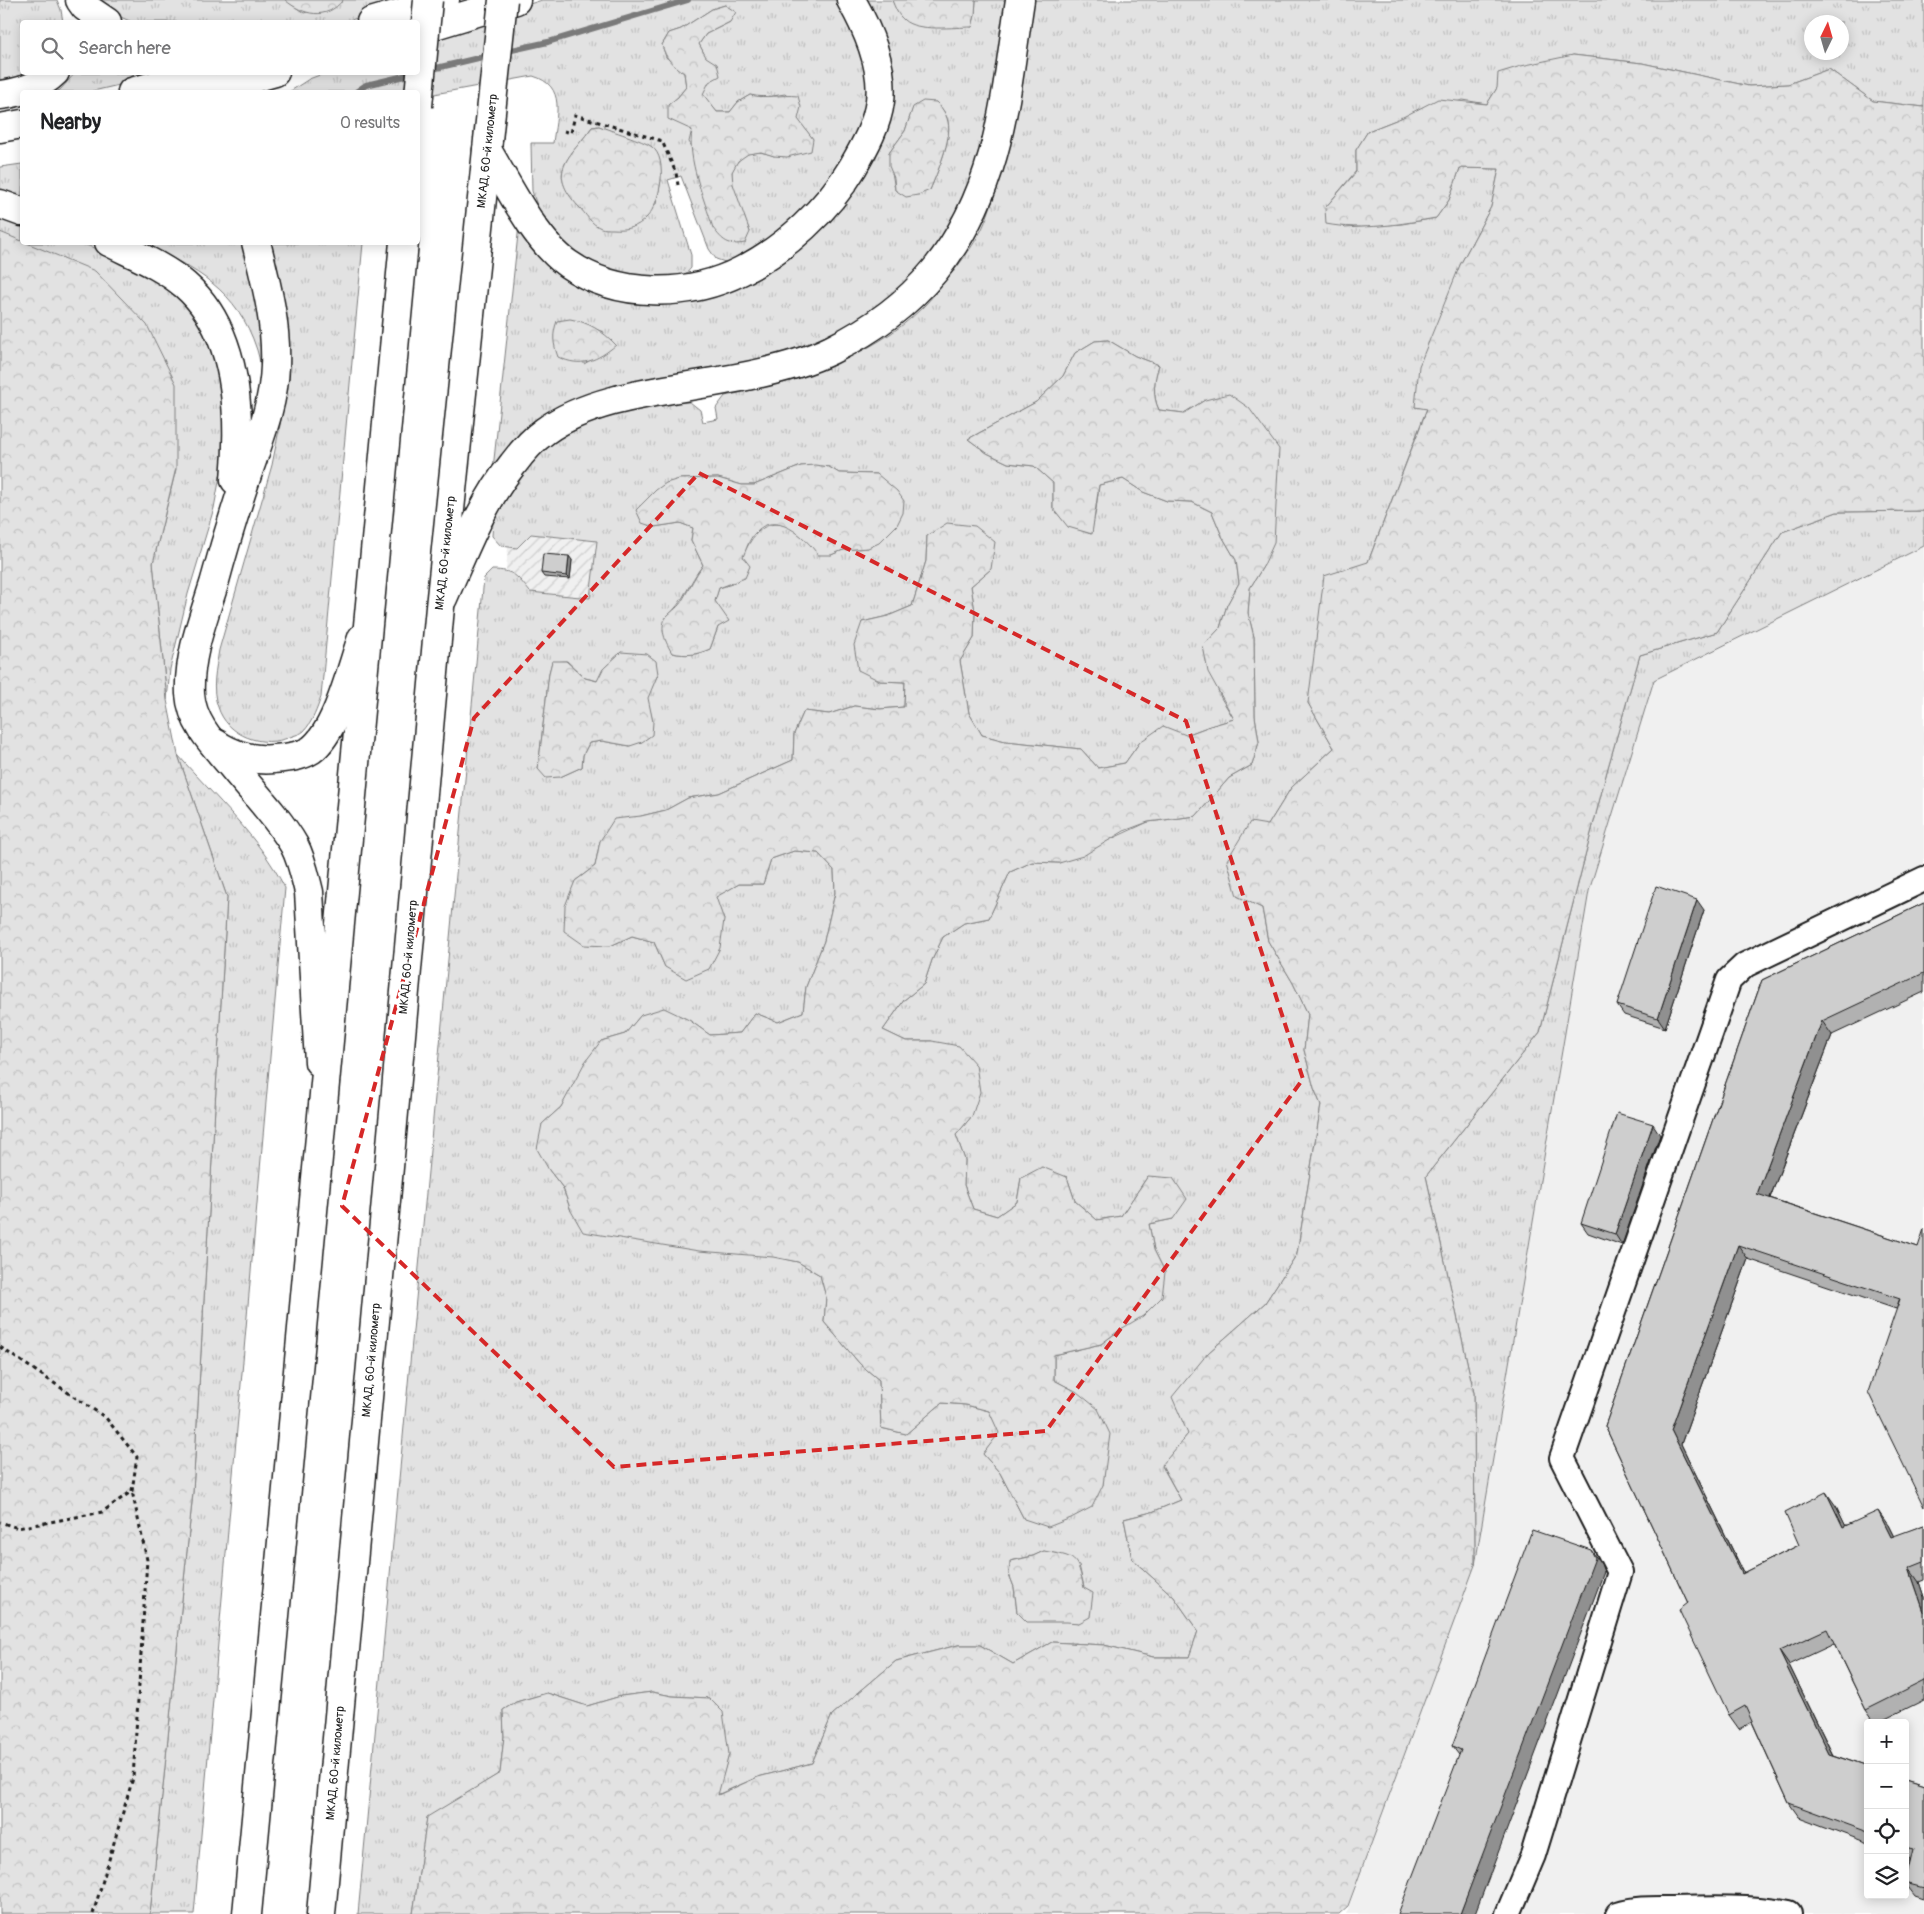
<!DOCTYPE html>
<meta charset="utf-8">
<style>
body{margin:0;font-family:Pangolin,sans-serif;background:#f6f6f6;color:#202124}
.controls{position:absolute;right:15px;bottom:15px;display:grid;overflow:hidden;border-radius:5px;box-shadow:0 2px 12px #0003}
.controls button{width:45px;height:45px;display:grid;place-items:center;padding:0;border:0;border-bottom:1px solid #e0e0e0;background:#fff;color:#202124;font:25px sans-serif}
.compass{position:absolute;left:1804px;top:15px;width:45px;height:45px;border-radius:50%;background:#fff;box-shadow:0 2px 12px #0003;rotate:5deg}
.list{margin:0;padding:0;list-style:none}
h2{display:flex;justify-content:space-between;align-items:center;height:65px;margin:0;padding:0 20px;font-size:21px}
h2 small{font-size:16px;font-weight:400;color:#757577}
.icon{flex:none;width:28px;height:28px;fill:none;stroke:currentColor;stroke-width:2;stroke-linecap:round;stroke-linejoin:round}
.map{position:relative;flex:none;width:1924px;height:1914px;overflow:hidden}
.search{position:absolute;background:#fff;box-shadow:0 2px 12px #0003;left:20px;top:20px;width:400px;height:55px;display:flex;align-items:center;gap:12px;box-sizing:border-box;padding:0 18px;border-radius:5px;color:#757577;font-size:19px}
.panel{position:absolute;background:#fff;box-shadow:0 2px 12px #0003;left:20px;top:90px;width:400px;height:155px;border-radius:5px}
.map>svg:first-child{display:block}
.built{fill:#f0f0f0;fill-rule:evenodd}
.industrial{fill:url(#industrial-furrows)}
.grass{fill:url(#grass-tufts);stroke:#7f7f7f;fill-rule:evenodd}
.forest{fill:url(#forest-crowns);stroke:#7f7f7f}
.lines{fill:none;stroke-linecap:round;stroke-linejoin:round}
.stream{stroke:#7a7a7a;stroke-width:6}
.minor-casing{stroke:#1c1c1c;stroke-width:28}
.major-casing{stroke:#1c1c1c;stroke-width:31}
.highway-casing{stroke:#1c1c1c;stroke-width:31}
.path{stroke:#1c1c1c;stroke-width:3;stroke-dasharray:4 4;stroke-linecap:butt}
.minor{stroke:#fff;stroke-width:24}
.major{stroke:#fff;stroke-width:28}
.highway{stroke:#fff;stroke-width:28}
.highway-bridge-casing{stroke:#1c1c1c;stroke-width:31;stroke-linecap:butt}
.highway-bridge{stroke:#fff;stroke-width:28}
.wall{fill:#b1b1b1;stroke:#1c1c1c}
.shaded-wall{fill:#909090;stroke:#1c1c1c}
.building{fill:#cecece;stroke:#1c1c1c}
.marked{fill:none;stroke:#d62828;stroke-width:4;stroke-dasharray:10 6;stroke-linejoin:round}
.labels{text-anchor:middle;stroke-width:5;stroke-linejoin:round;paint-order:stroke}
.street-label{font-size:12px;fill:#1c1c1c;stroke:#fff}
</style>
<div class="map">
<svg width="1924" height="1914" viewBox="0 0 1924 1914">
<defs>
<pattern id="industrial-furrows" width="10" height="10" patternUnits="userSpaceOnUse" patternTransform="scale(1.25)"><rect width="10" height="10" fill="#f0f0f0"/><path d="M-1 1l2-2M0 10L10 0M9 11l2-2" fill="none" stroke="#cdcdcd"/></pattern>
<pattern id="grass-tufts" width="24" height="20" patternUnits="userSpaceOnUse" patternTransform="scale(1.25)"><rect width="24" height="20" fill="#e2e2e2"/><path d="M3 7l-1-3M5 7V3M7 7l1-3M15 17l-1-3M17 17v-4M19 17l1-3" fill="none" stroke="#c1c1c1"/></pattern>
<pattern id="forest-crowns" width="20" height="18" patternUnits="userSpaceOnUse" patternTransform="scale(1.25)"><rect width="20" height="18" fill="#e2e2e2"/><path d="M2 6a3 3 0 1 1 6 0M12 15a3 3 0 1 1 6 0" fill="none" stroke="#c1c1c1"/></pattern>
</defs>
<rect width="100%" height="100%" fill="#fff"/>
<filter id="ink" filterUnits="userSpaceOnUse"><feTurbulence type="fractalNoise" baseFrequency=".02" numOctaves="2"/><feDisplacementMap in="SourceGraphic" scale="10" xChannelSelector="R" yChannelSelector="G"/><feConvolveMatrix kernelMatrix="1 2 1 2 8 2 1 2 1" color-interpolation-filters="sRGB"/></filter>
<g filter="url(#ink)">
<path class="built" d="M1924,546V1914H1346L1475,1565L1589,891L1654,680ZM1868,1723H1905V1895H1868Z"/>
<polygon class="industrial" points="531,534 597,541 591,598 530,592 519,578 506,570 508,547 518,548"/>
<g class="grass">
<polygon points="0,0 57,0 61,10 63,22 22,22 22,72 41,73 0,85"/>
<polygon points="99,0 285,0 304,13 342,2 343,0 412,0 345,22 132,22 116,15"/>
<path d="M542,0H838L866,62L868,111L834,175L790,224L731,264L716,259L709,249L681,176L668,180L691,255V268L684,276L670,280L626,277L574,255L555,237L539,211L532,191L531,143H553C556,116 567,86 533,76L418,97V92H289L309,79L325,73L418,72V40ZM725,5L730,22L706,34L699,44C709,62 712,76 702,94L717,112H730L738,102L750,95L761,98L785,94L800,107L797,119L813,139L774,156C764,152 753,150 744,156C739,160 733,165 732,172C729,187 745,217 750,232L689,142L692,129L668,105L678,97L686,87L684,73L666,57L662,45L669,33L681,29L712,9ZM599,126L652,147L661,180L656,204L583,211C545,171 566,163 592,127Z"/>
<path d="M865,0H892L898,13L972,27L975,15L976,0H1008L993,102L968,195L933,258L885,305L826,340L785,354L596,395L493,469L519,225L562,275L717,293L875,151ZM936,102C942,108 946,113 948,122C952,139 937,173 930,190H895L889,153L905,131L913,108ZM582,321L592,328L604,332L594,358L584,364Z"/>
<path d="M1034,0H1924V107L1873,101L1829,69L1788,84L1749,86L1642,63L1573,55L1497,88L1487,104L1463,100L1401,118L1368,131L1356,150V171L1325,208L1345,228L1402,224L1436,218L1449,200L1460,168L1499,169L1491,207L1460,265L1415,407L1427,408L1368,562L1308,703L1334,748L1291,788L1268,825L1237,896L1262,908L1268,941L1293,983L1308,1014L1304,1050L1314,1088L1321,1105L1297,1254L1265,1303L1208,1353L1188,1434L1162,1466L1181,1500L1152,1512L1124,1519L1132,1559L1174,1597L1198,1631L1189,1657H1153L1104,1645L1052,1642L1013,1664L980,1645H958L896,1661L832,1715L812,1763L758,1777L717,1795L729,1754L709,1698L672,1696L652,1692L621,1696L587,1706L547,1693L516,1702L503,1710L504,1736L500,1773L427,1818L413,1914H358L484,578L492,570C514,570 517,576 530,592L590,598L597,541L531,534L517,548L501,546L492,536L493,521L508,493L538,455L563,435L594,421L621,411L677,402H690L700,410L703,422L718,419L716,408L725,396C793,382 872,358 923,307C931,299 938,290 945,281C959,265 972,248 982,229C987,219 990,207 994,197C1017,133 1024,66 1034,0ZM1812,22H1842V52H1812ZM1108,340L1135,356L1159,365C1154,380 1152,395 1159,410L1184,413L1205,400L1264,565L1250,588L1248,613L1254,637L1255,716L1259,742L1252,765L1229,778L1196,816L1148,822L1059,863L1032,862L1010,872L989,918L964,923L943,937L932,960L924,984L904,1000L883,1030L906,1041H932L972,1116L956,1135L965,1160L964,1185L973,1209L997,1216L1017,1202L1021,1178L1067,1177L1075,1201L1097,1220L1121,1216L1148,1176L1173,1219L1149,1224L1154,1250L1165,1272L1121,1329L1101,1344L1054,1355V1380L1077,1392L1105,1460L1103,1485L1024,1519L1000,1473L983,1454L1000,1433L989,1411L966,1405L942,1403L906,1434L881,1428L879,1380L860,1364L824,1322L826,1297L820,1275L798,1262L571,1211L563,1188L549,1170L542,1124L561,1107L601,1041L625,1034L641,1015L689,1020L710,1035L740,1033L755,1013L778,1022L803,1012L806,987L824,941L835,893L834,870L818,853L794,851L771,859L763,884H739L715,897L724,920L665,967L654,942L632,936L610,946L575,881L595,866L600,841L641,816L666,810L688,798L719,793L793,760L794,734L804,711L829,714L854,706L880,709L904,707L905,682L880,681L862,622L888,616L912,606L926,561L927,536L991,569L971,586L975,612L974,638L960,661L969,713L982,735L1005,741L1081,749L1098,768L1125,763L1140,742L1186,735L1210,726L1234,719L1221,698L1203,647L1220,628L1227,605L1239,583L1236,560L1222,536L1212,512L1192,502L1167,501L1143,492L1123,479L1099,485L1096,510L1091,534L1068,526L1053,508V483L1034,466L1008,463L987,453L968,439L1036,402L1063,376L1075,353L1095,341ZM801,466L829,467L839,473L877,474L868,548L843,550L831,555C824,551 817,548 811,543C803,539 797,531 789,527C753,512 742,560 732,584L719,588L715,600L718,627L710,649C696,655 687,656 672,653L666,617C684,603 689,582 703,565L691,540L693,528L680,523L654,527L637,510L679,479L718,478L742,485H754ZM621,652L658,674L647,698L653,722L630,746L602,741L589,743L583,755L582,767L560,777L538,769L549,673L552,662L567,661L585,678L598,681L603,669ZM1044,1551L1079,1565L1084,1588L1079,1623L1017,1612L1014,1587L1009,1574L1010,1561L1033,1556Z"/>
<polygon points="75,73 170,73 89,92 55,92 60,90"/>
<polygon points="22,164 22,199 0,191 0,167"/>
<polygon points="0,216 22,223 22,242 0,233"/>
<polygon points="25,243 80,243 135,262 177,288 198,313 228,397 224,455 214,508 188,594 170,669 167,700 153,563 176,469"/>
<path d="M144,243H245L261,295L262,380C261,370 260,359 257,350C237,288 197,271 144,243Z"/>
<path d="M267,243H363L321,697C317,709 313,721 304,731C301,734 295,735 290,737C263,749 227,736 218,707C211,689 216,669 219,650L272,465L281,420L285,381Z"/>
<polygon points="1924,511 1924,546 1654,680 1589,891 1475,1565 1474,1393 1426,1176 1540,1032 1607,771 1640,655 1717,632 1782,532 1837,512"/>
<path d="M178,755C216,799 258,835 285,888L194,1914H150L193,1492L227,897Z"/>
</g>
<g class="forest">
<path d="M285,0H343C326,21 303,15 285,0Z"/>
<path d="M892,0H976L975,15L972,27C955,27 917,32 904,20C898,15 895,8 892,0Z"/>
<path d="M725,5L736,12L730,22L706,34L699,44L706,57L717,64L720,76L709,82L703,94L717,112H730L738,102L750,95C767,99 780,94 798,96L801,107L798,119L813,139L811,151L787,157L774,156L761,152L748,154L738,161L732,172L733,184L750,232L745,243C728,246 723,241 713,228C704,198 687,160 692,130L668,119V105L678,97L686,87L684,73C672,65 666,59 662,45L669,33L681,29L712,9Z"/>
<path d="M1573,55L1642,63L1749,86L1788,84L1829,69L1873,101L1924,107V511L1837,512L1782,532L1717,632L1640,655L1607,771L1540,1032L1426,1176L1474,1393L1475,1565L1348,1906L1339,1914H413L427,1817L500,1773L504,1736L503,1710L516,1702L547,1693L587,1706L621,1696L652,1692L672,1696L709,1698L723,1712L729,1754L718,1795L758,1777L812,1763L832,1715L896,1661L958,1645H980L1013,1664L1052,1642L1104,1645L1153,1657H1189L1198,1631L1174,1597L1132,1559L1124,1519L1152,1512L1181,1500L1162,1465L1188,1434L1172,1397L1208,1353L1265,1303L1297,1254L1321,1105L1314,1088L1304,1050L1308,1014L1293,983L1268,941L1262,908L1237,896L1227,860L1250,822L1268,825L1291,788L1334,748L1308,703L1324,576L1368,562L1427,409L1415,407L1419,366L1460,265L1491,207L1499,169L1460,168L1449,200L1436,218C1401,224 1362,231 1326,224L1325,208L1356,172V150L1368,131L1401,118L1438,99L1487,104L1497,88L1498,73L1521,66Z"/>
<path d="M923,101L936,102C942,108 946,113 948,122C952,139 937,173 930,190L918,195L906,197L895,190L894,178L889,166V153L905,131L913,107Z"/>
<path d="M599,126C611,131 643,140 652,147C669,159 660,204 647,217C637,228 626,230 613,229C609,229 604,229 601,228C591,224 586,214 579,207C545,171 570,158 592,127Z"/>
<polygon points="0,232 95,271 147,325 176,384 176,468 153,563 167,700 178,755 227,897 193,1492 150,1914 0,1914"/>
<path d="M570,319C588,322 603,331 616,345C597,361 581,368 558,357C553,343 552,335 557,321Z"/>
<path d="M1108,340L1135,356L1159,365C1154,380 1152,396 1159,410L1184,413L1205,400L1229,394L1249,408L1279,449L1274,543L1264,565L1250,588L1248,613L1254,637L1255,716L1259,742L1252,765L1229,778L1196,816L1148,822L1124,831L1083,856L1059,863L1032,862L1010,872L989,918L964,923L943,937L932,960L924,984L904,1000L883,1030L906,1041H932L959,1046L976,1065L980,1092L972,1116L956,1135L965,1160L964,1185L973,1209L997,1216L1017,1202L1021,1178L1042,1167L1067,1177L1075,1201L1097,1220L1121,1216L1148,1176L1173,1178L1187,1199L1173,1219L1149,1224L1154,1250L1165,1272L1162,1297L1143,1316L1121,1329L1101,1344L1054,1355V1380L1077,1392L1098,1409L1110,1434L1103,1485L1092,1507L1071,1518L1048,1527L1024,1519L1000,1473L983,1454L999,1433L989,1411L966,1405L942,1403L906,1434L881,1428L879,1380L860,1364L824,1322L826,1297L820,1275L798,1262L773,1257L699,1251L583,1232L571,1211L563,1188L549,1170L537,1149L542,1124L561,1107L585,1062L601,1041L625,1034L641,1015L664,1008L689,1020L710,1035L740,1033L755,1013L778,1022L803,1012L806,987L824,941L835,893L834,870L818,853L794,851L771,859L763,884H739L716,897L724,920L720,948L709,969L686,979L665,967L654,942L632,936L610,946L584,945L564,931L565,906L575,881L595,866L600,841L614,819L641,816L666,810L688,798L719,793L793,760L794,734L804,711L829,714L854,706L880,709L904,707L905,682L880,681L858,670L854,645L862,622L888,616L912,606L926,561L927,536L947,523L975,526L995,542L991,569L971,586L975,612L974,638L960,661L969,713L982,735L1005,741L1081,749L1098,768L1125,763L1140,742L1163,726L1186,735L1210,726L1234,719L1208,672L1203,646L1220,628L1227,605L1239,583L1236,560L1222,536L1212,512L1192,502L1167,501L1143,492L1123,479L1099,485L1092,534L1068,527L1053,508V483L1034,466L1008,463L987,453L968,439L1036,402L1063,376L1075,353L1095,341Z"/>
<path d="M815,465L829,467L839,473L877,474L897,491L904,501L903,513L897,525L879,543L868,548L843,550L831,555H818C806,537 775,509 755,533C749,539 746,550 743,557L750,566L745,578L719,588L715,601L729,621L718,627L710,649C696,655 687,656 672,653C666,643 658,627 667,616C673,610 679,607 683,599C690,587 695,576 703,565L691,540L693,528L680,523L654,527L642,523L636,510L656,490L666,483L679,479L718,478L742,485H754L801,466Z"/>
<polygon points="621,652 647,654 656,661 658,674 648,698 653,722 652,735 642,742 630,746 602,741 589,743 583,755 582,767 560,777 546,778 538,769 549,673 552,661 566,661 585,678 597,681 603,669"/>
<path d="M1044,1551C1076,1557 1077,1556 1084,1588L1093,1593L1090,1617L1079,1623L1067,1622H1027L1017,1612L1014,1587L1009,1574L1011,1561L1033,1556Z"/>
</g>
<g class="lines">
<g class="stream">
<polyline points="503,52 548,42 688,0"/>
<polyline points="428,70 491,55"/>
<polyline points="356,92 366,85 413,74"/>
</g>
<defs>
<g id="minor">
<polyline points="1508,1914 1533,1855 1620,1572 1562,1458 1729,980 1745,965 1924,879"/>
<path d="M1618,1914C1636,1908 1654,1909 1672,1909C1711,1908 1751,1907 1789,1914"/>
</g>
<g id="major">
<polyline points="80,0 85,7 107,22"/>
<polyline points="371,22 445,0"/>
<polyline points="418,30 516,0"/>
<polyline points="132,92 202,72"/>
<polyline points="204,92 275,72"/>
<path d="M0,95C19,93 41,86 55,72"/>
<polyline points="0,128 22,124"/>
<path d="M487,150C508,185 535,241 568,264C617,298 688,298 741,271C785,249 828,209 853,167C865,146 877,125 880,101C884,67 867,28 851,0"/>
<polyline points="0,204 22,212"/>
<path d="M109,242C135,255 163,266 185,285C238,331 241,416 235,480"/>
<path d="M256,242C266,283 277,324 275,366C274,403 259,440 247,475C235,511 224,547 214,584C203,619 188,657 190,694C192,723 213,744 231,765C252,791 277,816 294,845C302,860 305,876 309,892L319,1062"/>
<path d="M443,598C464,551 481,504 513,464C522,452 532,440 545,431C593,396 667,391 725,380C761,374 798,366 831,350C917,308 967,246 993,154C1007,104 1012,51 1020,0"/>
<path d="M215,743C231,755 254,761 274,759C286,758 300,757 311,750C337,731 351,669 362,638"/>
</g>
<g id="highway">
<polyline points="247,1914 404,242"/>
<polyline points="321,1914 440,607 488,140"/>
</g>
</defs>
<use href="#minor" class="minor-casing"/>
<use href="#major" class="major-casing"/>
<use href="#highway" class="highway-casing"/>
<g class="path">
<polyline points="564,131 571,133 575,115 662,141 676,173 678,185"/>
<polyline points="0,1347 106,1418 137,1457 132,1491 102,1512 18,1528 0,1522"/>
<polyline points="93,1914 133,1778 147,1560 132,1491"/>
</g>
<use href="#minor" class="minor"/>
<use href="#major" class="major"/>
<use href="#highway" class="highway"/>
<defs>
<g id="highway-bridge">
<polyline points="418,106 428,0"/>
<polyline points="488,140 503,0"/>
</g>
</defs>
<use href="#highway-bridge" class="highway-bridge-casing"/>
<use href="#highway-bridge" class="highway-bridge"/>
</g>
<g class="wall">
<polygon points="572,560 570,579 544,577 541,573"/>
<polygon points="1924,903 1924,992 1832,1035 1770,1198 1918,1247 1896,1309 1748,1259 1681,1444 1744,1573 1799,1545 1836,1506 1845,1525 1888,1525 1894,1537 1924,1525 1924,1580 1919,1582 1924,1597 1924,1700 1877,1723 1875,1723 1866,1710 1834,1644 1789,1665 1833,1755 1868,1767 1868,1843 1799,1817 1789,1803 1752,1722 1739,1729 1729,1715 1688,1603 1605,1426 1762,980"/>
<polygon points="1704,910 1665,1028 1624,1015 1617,1005"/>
<polygon points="1660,1135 1622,1245 1588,1233 1581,1223"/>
<polygon points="1601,1564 1604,1572 1459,1755 1452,1746"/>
<polygon points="1905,1780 1924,1786 1924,1899 1915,1896 1905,1883 1910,1859 1905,1857"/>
</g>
<g class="shaded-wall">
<polygon points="569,556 572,560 570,579 567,576"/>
<polygon points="1697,900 1704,910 1665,1028 1658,1018"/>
<polygon points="1822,1021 1832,1035 1766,1208 1757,1194"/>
<polygon points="1653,1124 1660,1135 1622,1245 1615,1234"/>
<polygon points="1738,1245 1748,1259 1681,1444 1751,1588 1742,1574 1671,1430"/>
<polygon points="1826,1492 1836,1506 1853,1541 1843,1527"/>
<polygon points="1878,1511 1888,1525 1901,1551 1891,1537"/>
<polygon points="1591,1550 1601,1564 1604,1572 1475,1914 1460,1914"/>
<polygon points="1909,1568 1919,1582 1924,1597 1924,1612"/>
<polygon points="1779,1651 1789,1665 1839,1768 1829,1754"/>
</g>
<g class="building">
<polygon points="543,554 569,556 567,576 541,573"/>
<polygon points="1656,886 1697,900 1658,1018 1617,1005"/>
<polygon points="1924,903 1924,973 1822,1021 1757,1194 1918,1247 1924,1229 1924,1507 1868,1392 1900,1299 1738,1245 1671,1430 1742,1574 1799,1545 1785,1513 1826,1492 1843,1527 1878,1511 1891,1537 1924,1525 1924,1562 1909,1568 1924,1612 1924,1681 1866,1710 1827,1629 1779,1651 1829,1754 1868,1767 1868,1832 1789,1803 1745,1706 1729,1715 1679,1610 1688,1603 1605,1426 1762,980"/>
<polygon points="1617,1113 1653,1124 1615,1234 1581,1223"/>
<polygon points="1532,1530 1591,1550 1595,1558 1460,1914 1398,1914 1461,1750 1452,1746"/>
<polygon points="1905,1780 1924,1786 1924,1888 1905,1883 1913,1849 1905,1847"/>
</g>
</g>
<path class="marked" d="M699,473L1186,721L1303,1079L1046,1431L614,1467L342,1206L474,718Z"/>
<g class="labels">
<g class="street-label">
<text transform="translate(487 151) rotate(-84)" y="4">МКАД, 60-й километр</text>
<text transform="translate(445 553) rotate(-84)" y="4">МКАД, 60-й километр</text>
<text transform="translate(408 957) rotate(-85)" y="4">МКАД, 60-й километр</text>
<text transform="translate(371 1360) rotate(-85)" y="4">МКАД, 60-й километр</text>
<text transform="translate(335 1763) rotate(-85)" y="4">МКАД, 60-й километр</text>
</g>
</g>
</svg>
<div class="controls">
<button>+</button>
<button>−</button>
<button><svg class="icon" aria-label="locate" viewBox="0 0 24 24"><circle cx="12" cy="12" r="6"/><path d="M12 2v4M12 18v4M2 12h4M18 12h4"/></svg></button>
<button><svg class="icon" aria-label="layers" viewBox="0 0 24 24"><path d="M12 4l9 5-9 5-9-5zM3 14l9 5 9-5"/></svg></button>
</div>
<svg class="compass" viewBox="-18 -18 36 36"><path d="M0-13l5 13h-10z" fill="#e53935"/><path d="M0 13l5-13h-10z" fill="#757577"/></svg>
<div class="search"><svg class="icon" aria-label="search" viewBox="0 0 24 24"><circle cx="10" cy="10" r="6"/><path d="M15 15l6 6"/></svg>Search here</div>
<section class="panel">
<h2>Nearby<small>0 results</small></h2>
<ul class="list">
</ul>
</section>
</div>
